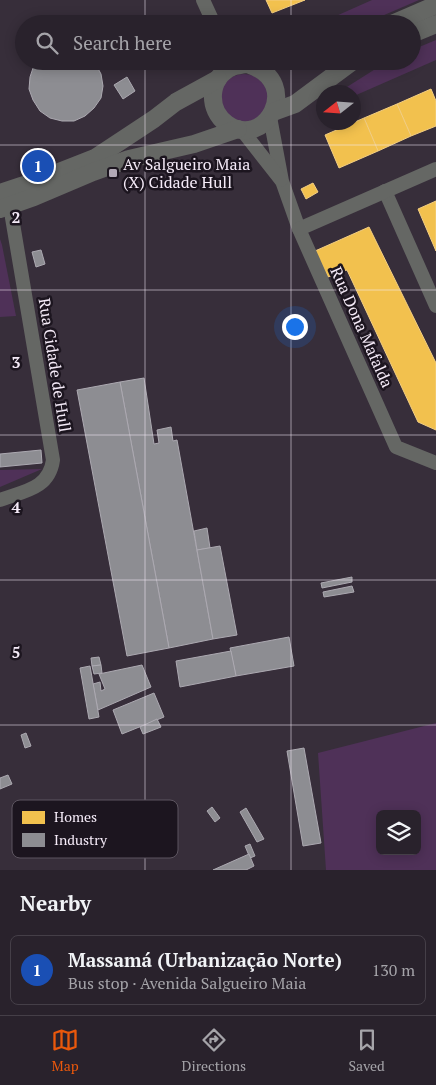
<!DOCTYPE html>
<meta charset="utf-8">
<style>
body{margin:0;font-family:"PT Serif",serif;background:#312a34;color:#f1f3f6}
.controls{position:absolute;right:15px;bottom:15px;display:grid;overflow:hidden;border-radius:8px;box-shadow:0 2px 12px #0003}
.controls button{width:45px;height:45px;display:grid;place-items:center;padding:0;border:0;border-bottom:1px solid #453f48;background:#29222c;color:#f1f3f6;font:25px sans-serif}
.compass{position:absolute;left:316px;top:85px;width:45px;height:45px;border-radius:50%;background:#29222c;box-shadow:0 2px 12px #0003;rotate:253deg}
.you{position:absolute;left:294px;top:326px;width:18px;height:18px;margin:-12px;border:4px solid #fff;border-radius:50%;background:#1a73e8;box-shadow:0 0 0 8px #1a73e833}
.badge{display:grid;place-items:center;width:32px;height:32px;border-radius:50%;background:#ea580c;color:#fff;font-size:16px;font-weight:700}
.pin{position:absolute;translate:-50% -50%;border:2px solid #fff;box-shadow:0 1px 5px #0006}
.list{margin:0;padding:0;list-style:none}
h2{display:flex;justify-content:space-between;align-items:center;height:65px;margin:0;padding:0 20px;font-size:21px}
h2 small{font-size:16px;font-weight:400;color:#a5a4a9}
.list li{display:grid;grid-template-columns:32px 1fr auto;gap:15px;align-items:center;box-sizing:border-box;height:70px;margin:0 10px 10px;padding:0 10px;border:1px solid #453f48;border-radius:8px}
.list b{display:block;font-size:19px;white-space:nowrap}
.list p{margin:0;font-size:16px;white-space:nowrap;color:#a5a4a9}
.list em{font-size:16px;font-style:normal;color:#a5a4a9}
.icon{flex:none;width:28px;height:28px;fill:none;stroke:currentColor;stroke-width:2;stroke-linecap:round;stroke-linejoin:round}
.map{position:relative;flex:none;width:436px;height:870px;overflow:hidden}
.search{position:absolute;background:#29222c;box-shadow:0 2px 12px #0003;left:15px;right:15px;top:15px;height:55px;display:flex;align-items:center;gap:12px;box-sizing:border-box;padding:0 18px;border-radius:28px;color:#a5a4a9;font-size:19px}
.sheet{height:145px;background:#29222c}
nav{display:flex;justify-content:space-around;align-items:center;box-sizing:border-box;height:70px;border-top:1px solid #453f48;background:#29222c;font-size:14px;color:#a5a4a9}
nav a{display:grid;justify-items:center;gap:2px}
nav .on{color:#ea580c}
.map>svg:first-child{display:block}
.green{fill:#4f3158;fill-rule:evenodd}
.homes{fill:#f2c14e;stroke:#f3ce81}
.industry{fill:#8d8d92;stroke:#aca9b1}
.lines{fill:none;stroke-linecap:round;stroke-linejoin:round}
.minor{stroke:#656764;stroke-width:14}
.tertiary{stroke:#656764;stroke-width:18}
.grid{fill:none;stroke:#f5ebf8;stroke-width:1;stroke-opacity:0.55}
.poi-dot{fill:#b2a9b6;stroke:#1c151f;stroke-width:2}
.labels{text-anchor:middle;stroke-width:5;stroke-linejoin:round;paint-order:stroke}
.poi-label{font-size:16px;fill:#f5ebf8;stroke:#1c151f;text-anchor:start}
.street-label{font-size:16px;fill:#f5ebf8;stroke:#1c151f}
.key{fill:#1c151f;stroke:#5d5560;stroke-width:1}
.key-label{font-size:14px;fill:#f5ebf8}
.grid-label{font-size:16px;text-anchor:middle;font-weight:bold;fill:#f5ebf8;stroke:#1c151f;stroke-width:5;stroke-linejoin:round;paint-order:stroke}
</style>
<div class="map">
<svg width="436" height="870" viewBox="0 0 436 870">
<rect width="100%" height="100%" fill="#372e3a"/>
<g class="green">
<polygon points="372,0 419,0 375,19 359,24 318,24"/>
<polygon points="436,40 436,60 354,96 354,92 339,92 388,61 412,61 412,50"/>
<circle cx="244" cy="98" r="24"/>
<polygon points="0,239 2,245 16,316 0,317"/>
<polygon points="42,469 0,487 0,470"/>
<path d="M436,723V870H326L318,753ZM380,814H417V851H380Z"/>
</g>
<g class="homes">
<polygon points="266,0 305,0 272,13"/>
<polygon points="431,89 436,101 436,126 411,136 397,104"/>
<polygon points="397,104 411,136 378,151 364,118"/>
<polygon points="364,118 378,151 339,168 325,135"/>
<polygon points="313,183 318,192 306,199 301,189"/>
<polygon points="436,201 436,251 418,209"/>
<polygon points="369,227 436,363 436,430 418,422 347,270 328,277 315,251"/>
</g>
<g class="industry">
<polygon points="38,61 94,61 101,74 103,86 101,98 94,108 85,116 74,121 62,121 50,118 40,111 33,100 29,89 30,77 34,65"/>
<polygon points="127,77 135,91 123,99 114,85"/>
<polygon points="41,250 45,264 36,267 32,252"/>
<polygon points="144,378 154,444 159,443 157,430 171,427 173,441 177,440 213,639 169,648 120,382"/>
<polygon points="120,382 169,648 127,656 77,390"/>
<polygon points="41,450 42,463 0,467 0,454"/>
<polygon points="207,528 210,548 197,550 194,531"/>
<polygon points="220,546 237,635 213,639 197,550"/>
<polygon points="352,577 352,582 322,588 321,583"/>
<polygon points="352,586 354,592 324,597 323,592"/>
<polygon points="289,637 294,666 236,676 230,648"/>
<polygon points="231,651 236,676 180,687 176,661"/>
<polygon points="99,657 101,665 92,666 91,658"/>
<polygon points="101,665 102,673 94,674 92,666"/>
<polygon points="142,665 151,687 98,710 93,684 100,682 101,691 105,689 99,674"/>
<polygon points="90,666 99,717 89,719 80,668"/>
<polygon points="154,693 164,717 122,734 113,710"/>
<polygon points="157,719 161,727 143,734 140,727"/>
<polygon points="26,733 31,746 25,748 21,735"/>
<polygon points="304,748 321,843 303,846 287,751"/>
<polygon points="8,775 12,784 0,789 0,778"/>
<polygon points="212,807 220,818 215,822 207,811"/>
<polygon points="246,808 264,839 257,842 240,812"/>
<polygon points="250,844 255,856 250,858 245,846"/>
<polygon points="249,854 254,866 246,870 213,870"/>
</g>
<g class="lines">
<g class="minor">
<polyline points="203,0 214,24"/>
<polyline points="270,117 282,181 299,229 396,447 436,463"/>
<polyline points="241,129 281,180"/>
<polyline points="385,191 436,306"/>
<polyline points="299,229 436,169"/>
<path d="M0,500C24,491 49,489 53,460L10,206"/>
</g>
<g class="tertiary">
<polyline points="392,24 436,5"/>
<polyline points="412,34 436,24"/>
<path d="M250,65C303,83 265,151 227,124C207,110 208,78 232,67C241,64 251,64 261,61"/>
<polyline points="273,112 295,104 353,61"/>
<polyline points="0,193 39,180 95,158 154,119 176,102 218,79"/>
<polyline points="0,209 34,197 93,172 129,159 194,144 238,129"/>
</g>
</g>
<path class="grid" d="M145,0V24M291,0V24M145,61V870M291,61V870M0,145H436M0,290H436M0,435H436M0,580H436M0,725H436"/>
<rect class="poi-dot" x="108" y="168" width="10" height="10" rx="2.5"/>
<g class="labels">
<g class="poi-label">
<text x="123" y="170">Av Salgueiro Maia<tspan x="123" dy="18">(X) Cidade Hull</tspan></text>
</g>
<g class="street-label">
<text transform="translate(362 327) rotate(66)" y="6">Rua Dona Mafalda</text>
<text transform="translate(55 365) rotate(81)" y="6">Rua Cidade de Hull</text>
</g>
</g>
<rect x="12" y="800" width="166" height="58" rx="8" class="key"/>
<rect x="22" y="811" width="23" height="13" fill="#f2c14e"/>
<rect x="22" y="833" width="23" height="14" fill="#8d8d92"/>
<g class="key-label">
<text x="54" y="822">Homes</text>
<text x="54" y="845">Industry</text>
</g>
<g class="grid-label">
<text x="16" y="223">2</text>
<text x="16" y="368">3</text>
<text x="16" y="513">4</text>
<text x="16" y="658">5</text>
</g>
</svg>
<div class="controls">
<button><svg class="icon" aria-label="layers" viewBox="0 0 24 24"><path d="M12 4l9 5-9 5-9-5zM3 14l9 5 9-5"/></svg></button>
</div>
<svg class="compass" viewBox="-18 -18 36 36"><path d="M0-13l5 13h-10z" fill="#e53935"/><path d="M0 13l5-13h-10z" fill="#a5a4a9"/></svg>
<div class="you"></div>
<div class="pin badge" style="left:38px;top:166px;background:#1a4fb4">1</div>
<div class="search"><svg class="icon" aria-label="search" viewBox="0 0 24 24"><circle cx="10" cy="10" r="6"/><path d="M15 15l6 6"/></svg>Search here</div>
</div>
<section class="sheet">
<h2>Nearby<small></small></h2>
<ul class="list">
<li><span class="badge" style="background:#1a4fb4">1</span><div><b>Massamá (Urbanização Norte)</b><p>Bus stop · Avenida Salgueiro Maia</p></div><em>130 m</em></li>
</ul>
</section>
<nav>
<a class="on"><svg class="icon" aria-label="map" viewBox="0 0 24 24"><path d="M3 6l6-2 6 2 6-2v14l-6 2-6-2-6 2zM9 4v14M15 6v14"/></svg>Map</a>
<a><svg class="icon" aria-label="directions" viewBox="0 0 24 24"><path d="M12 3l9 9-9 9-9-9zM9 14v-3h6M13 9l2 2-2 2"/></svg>Directions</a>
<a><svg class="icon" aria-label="saved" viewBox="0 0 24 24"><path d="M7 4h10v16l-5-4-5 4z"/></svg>Saved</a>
</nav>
